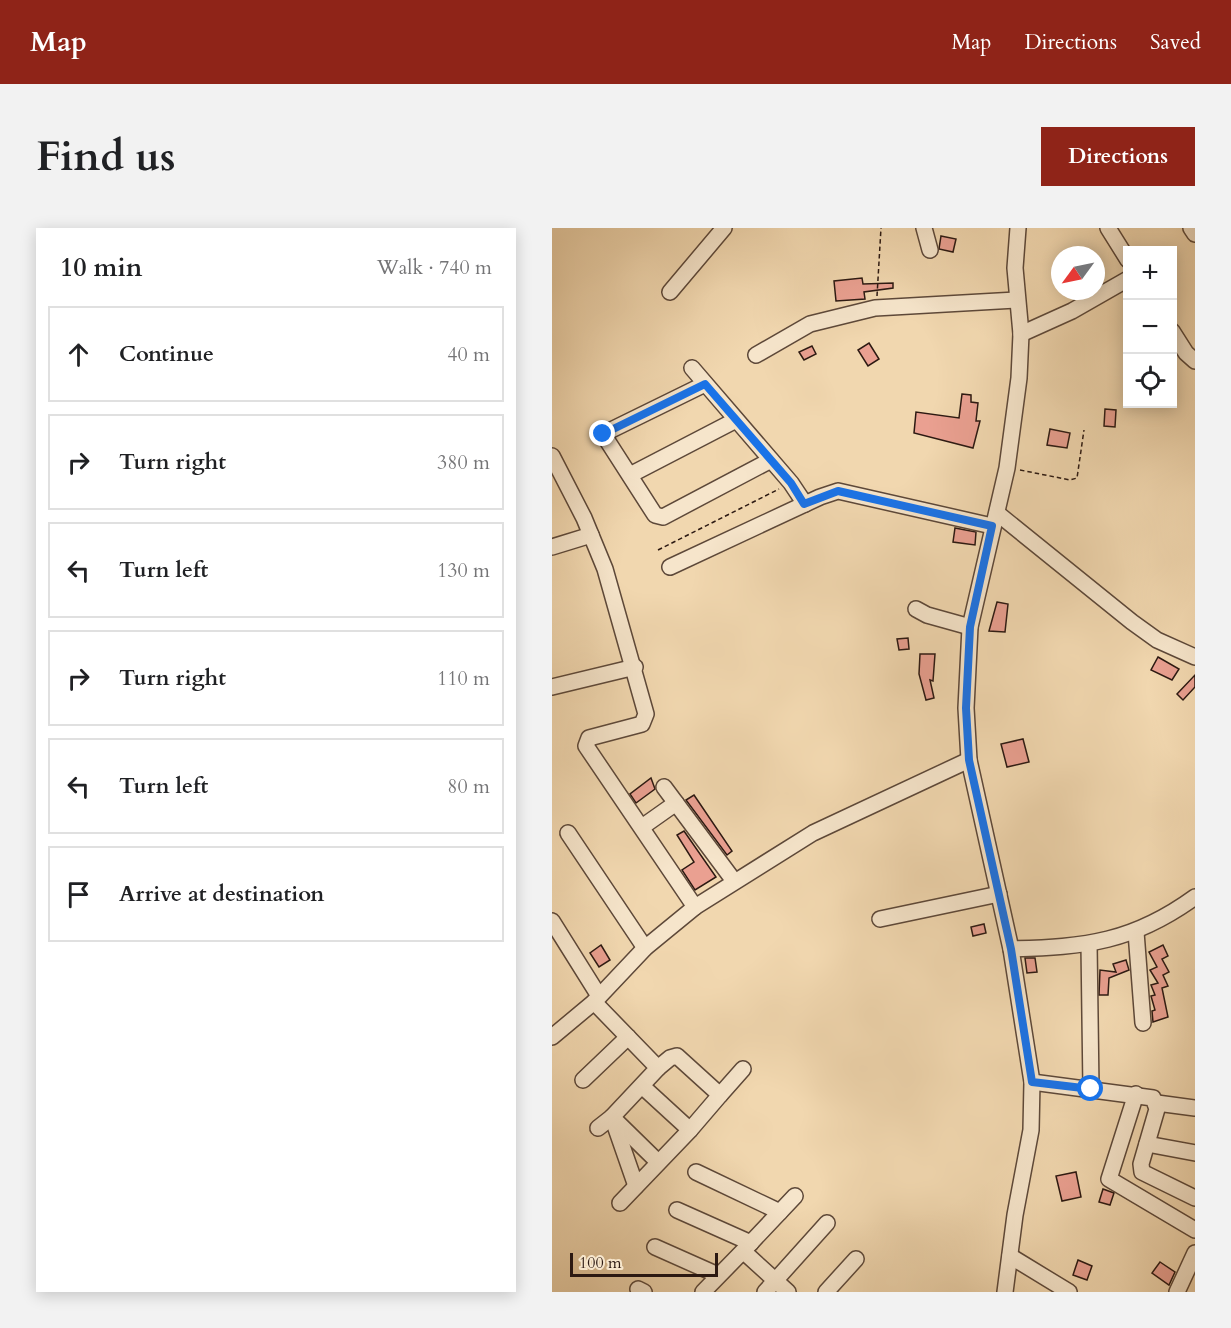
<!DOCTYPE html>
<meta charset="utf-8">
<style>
body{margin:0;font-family:Cardo,serif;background:#f2f2f2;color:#202124}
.controls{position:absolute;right:18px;top:18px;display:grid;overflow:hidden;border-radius:0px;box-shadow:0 3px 15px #0003}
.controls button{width:54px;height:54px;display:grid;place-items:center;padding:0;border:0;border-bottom:2px solid #e0e0e0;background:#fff;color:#202124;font:30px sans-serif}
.compass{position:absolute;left:499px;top:18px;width:54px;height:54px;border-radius:50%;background:#fff;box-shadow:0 3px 15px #0003;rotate:237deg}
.scale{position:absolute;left:18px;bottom:15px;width:148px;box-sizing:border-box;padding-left:6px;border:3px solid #2c1912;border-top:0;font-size:16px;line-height:21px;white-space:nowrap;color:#2c1912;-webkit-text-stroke:4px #f6e5cb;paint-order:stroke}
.stop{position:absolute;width:18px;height:18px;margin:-14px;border:4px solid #1a73e8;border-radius:50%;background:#fff}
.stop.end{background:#1a73e8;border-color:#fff;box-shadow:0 2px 6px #0008}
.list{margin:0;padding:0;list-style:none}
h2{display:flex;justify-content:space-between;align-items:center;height:78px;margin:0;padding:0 24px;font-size:26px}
h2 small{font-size:20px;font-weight:400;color:#757577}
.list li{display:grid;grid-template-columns:39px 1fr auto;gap:18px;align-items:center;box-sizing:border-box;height:96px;margin:0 12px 12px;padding:0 12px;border:2px solid #e0e0e0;border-radius:0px}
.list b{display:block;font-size:22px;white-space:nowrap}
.list em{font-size:20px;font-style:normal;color:#757577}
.icon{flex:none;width:33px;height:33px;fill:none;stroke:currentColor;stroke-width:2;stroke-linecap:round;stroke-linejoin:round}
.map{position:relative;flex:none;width:643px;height:1064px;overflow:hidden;border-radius:0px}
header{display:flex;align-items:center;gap:36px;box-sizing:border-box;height:84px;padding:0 30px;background:#8f2418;color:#fff}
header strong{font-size:28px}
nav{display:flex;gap:33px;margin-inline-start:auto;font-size:21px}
.intro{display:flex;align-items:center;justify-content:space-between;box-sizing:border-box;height:144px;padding:0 36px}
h1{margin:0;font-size:42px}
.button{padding:15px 27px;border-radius:0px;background:#8f2418;color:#fff;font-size:21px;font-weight:700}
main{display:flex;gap:36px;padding:0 36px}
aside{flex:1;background:#fff;border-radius:0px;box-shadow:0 3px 15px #0003}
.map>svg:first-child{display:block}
.building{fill:#eaa091;stroke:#2c1912;stroke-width:1.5}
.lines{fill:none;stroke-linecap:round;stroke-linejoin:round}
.minor-casing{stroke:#5d4839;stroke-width:18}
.path{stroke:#2c1912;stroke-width:1.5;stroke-dasharray:4.5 3;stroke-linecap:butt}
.minor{stroke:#f6e5cb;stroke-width:15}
.route{stroke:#1a73e8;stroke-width:8}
</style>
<header>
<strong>Map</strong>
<nav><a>Map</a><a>Directions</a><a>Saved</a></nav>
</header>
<div class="intro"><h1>Find us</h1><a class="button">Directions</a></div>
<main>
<aside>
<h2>10 min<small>Walk · 740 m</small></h2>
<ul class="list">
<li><svg class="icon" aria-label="ahead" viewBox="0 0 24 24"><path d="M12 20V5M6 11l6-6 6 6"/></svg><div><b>Continue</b></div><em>40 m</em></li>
<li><svg class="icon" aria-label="right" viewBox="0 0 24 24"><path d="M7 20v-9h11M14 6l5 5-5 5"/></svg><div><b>Turn right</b></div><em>380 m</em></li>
<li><svg class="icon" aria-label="left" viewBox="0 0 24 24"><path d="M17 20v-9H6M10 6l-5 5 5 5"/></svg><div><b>Turn left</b></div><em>130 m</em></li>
<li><svg class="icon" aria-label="right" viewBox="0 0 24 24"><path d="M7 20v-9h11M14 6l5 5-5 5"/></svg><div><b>Turn right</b></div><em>110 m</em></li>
<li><svg class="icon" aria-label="left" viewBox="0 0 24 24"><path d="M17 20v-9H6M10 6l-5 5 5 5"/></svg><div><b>Turn left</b></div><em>80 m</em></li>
<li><svg class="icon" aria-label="arrive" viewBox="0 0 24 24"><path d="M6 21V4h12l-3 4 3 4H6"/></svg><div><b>Arrive at destination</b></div></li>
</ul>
</aside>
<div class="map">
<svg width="643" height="1064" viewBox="0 0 643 1064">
<rect width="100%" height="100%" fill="#f1d7af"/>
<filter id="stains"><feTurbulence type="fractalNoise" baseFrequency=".00333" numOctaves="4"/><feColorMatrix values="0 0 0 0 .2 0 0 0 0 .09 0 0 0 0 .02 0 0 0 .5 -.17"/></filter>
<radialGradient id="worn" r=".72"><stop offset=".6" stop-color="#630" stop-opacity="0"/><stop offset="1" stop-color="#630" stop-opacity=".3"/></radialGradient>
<g class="building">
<polygon points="389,8 404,11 401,24 387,21"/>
<polygon points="310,50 311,56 341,55 341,60 312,64 313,71 284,73 282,53"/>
<polygon points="317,115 327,131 316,138 306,122"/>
<polygon points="260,118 264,126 252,132 247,124"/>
<polygon points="410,166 419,167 419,174 426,175 424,193 428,193 421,220 362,205 364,184 407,190"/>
<polygon points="553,181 564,182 563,199 552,198"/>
<polygon points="498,201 518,205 515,220 495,217"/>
<polygon points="403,300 424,304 423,317 401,314"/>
<polygon points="445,374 456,376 453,404 437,403"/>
<polygon points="356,410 357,421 347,422 345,411"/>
<polygon points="368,426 383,426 381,453 378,452 382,470 374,472 367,446"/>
<polygon points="606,429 627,441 620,452 599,442"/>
<polygon points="643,447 643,459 631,472 625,466"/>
<polygon points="471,511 477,534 455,539 449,516"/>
<polygon points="99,550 103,561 84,575 78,566"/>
<polygon points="142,567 180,623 175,627 134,572"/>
<polygon points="132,603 164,649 143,662 130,642 142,634 125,607"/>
<polygon points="432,696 434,705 421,708 419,699"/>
<polygon points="49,717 58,732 47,739 38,725"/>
<polygon points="611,717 616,728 610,731 617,744 611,747 616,758 610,760 616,789 601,794 600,783 603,782 599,768 603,767 599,757 606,755 598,742 605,739 597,724"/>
<polygon points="473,730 483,730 485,744 475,745"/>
<polygon points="574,732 577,742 557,750 556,767 547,767 548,742 564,744 561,736"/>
<polygon points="524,944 529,969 510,973 504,948"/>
<polygon points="551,961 562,965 558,977 547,974"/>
<polygon points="526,1032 540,1038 535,1052 521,1047"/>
<polygon points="608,1034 623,1044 617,1057 600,1045"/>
</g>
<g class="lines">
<defs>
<g id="minor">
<polyline points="372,0 378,22"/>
<polyline points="556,0 576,32"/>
<polyline points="639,0 643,6"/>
<polyline points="118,64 172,0"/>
<polyline points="620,103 634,125 643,133"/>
<polyline points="469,106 520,83 576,51"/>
<polyline points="204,127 258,96 323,80 464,72"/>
<polyline points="140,140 239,255 253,276"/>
<polyline points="153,156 51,206 103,287 111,289 219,232"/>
<polyline points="0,228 32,290 53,341 94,486 90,496 37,510 34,518 143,679"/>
<polyline points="78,247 184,192"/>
<polyline points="445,285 580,394 605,412 643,429"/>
<polyline points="0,319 39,307"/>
<polyline points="118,339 268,269 286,263 440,298"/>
<polyline points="364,381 375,387 418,399"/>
<polyline points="0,459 83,439"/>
<polyline points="112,559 182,653"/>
<polyline points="90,599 124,575"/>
<polyline points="16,605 93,720"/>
<polyline points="328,691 447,666"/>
<polyline points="0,693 47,768"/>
<polyline points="584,704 591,795"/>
<polyline points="537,716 539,861"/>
<path d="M459,721C534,719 581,714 643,669"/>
<polyline points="42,774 106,840 60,889 84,958"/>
<polyline points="0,809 42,774 93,720 143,679 261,605 417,532"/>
<polyline points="31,852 76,809"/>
<polyline points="480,854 601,870 605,881 589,936 590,944 643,970"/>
<polyline points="90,858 138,902 168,867 125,828 118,830 106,840"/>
<polyline points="584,866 557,951 643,1002"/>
<polyline points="168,867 191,841"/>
<polyline points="605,875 643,880"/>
<polyline points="46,900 60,889 106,934"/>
<polyline points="595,916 643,925"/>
<polyline points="144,944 228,984"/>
<polyline points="68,975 138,902"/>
<polyline points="125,982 199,1015"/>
<polyline points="103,1019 166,1047"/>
<polyline points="193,1021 243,968"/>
<polyline points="458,1028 517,1064"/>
<polyline points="86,1061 92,1064"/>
<polyline points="151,1064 191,1023 236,1064"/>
<polyline points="213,1064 275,995"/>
<polyline points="274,1064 304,1031"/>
<polyline points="453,1064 463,987 479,902 480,854 459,721 417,532 414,480 418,399 455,240 467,150 469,106 463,40 466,0"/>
<polyline points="625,1064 643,1025"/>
</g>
</defs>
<use href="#minor" class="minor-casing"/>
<g class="path">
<polyline points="325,68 329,0"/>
<polyline points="468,242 518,252 525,250 532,202"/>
<polyline points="106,322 227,261"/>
</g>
<use href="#minor" class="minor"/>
</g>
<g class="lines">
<polyline class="route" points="51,206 153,156 239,255 252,276 286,263 440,298 418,399 414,480 417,532 459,721 480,854 539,861"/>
</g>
<rect width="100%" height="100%" filter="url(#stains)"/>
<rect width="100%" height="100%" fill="url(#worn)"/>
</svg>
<div class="controls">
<button>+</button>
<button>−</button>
<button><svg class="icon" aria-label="locate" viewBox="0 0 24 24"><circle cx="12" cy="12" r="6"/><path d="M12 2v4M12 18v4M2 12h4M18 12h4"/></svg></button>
</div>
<svg class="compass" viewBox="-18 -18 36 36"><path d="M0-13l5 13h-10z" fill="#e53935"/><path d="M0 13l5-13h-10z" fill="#757577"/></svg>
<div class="scale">100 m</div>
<div class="stop" style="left:539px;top:861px"></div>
<div class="stop end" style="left:51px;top:206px"></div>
</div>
</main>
